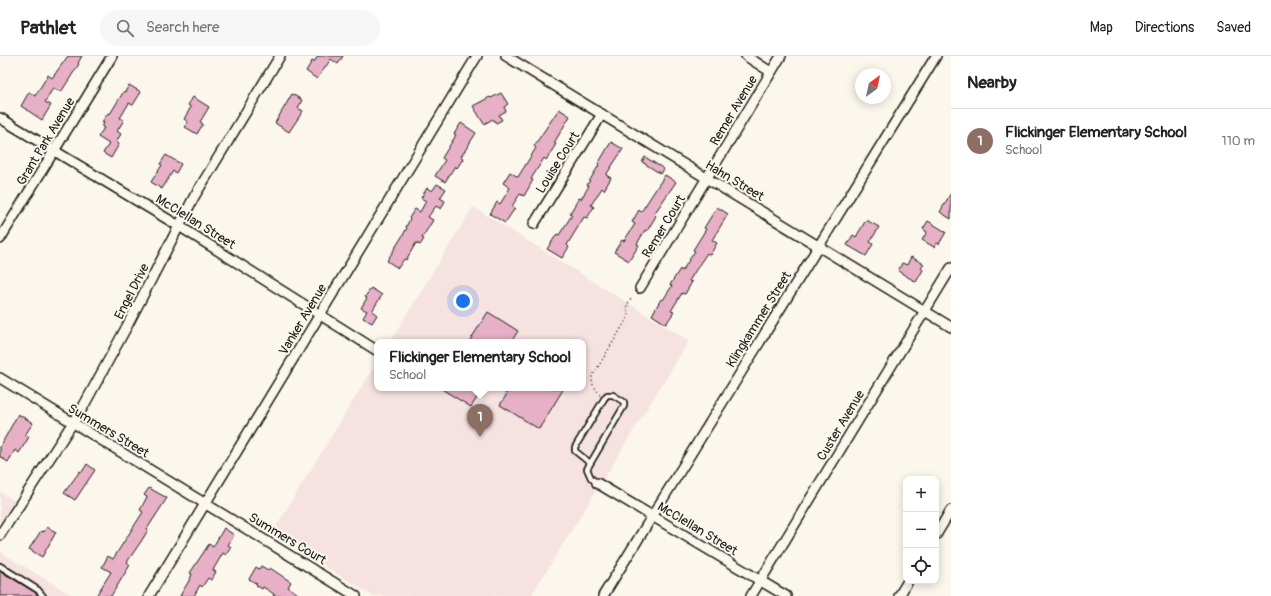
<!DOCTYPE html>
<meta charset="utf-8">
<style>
body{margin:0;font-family:Pangolin,sans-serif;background:#f6f6f6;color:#222}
.controls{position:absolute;right:12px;bottom:12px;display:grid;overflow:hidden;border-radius:8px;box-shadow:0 2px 10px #0003}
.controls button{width:36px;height:36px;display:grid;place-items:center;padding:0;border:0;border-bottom:1px solid #e0e0e0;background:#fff;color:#222;font:20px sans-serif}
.compass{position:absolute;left:855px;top:12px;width:36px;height:36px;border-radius:50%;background:#fff;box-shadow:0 2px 10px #0003;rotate:33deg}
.you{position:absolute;left:463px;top:245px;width:14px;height:14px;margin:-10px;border:3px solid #fff;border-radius:50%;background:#1a73e8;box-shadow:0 0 0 6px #1a73e833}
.badge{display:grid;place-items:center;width:26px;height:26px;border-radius:50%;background:#c8321e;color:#fff;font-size:13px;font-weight:700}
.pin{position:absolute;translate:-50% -33px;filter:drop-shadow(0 1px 2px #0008)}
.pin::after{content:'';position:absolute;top:21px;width:14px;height:12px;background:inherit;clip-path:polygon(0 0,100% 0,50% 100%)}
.popup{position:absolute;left:374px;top:283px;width:212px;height:52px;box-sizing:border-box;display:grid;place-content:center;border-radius:8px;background:#fff;filter:drop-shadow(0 1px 3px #0005);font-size:13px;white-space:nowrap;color:#767676}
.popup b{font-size:15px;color:#222}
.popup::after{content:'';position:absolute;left:50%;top:100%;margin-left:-8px;border:8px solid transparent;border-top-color:#fff}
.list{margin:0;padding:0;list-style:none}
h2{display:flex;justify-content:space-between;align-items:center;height:52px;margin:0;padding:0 16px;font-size:17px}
h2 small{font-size:13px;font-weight:400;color:#767676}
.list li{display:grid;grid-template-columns:26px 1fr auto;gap:12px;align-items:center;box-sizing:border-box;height:64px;padding:0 16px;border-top:1px solid #e0e0e0}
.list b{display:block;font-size:15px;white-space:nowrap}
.list p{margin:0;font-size:13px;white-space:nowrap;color:#767676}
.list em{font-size:13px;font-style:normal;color:#767676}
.icon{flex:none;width:22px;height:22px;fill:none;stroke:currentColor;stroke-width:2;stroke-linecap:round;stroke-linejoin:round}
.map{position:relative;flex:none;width:951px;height:540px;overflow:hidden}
header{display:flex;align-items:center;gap:24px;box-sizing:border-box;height:56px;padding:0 20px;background:#fff;border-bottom:1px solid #e0e0e0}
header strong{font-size:19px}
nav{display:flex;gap:22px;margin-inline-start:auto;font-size:14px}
.search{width:280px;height:36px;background:#f6f6f6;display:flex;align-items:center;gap:10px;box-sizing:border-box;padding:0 14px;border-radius:22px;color:#767676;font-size:15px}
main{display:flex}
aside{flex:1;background:#fff}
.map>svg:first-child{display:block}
.built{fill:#f5e2e1}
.building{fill:#e7b0c6;stroke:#1c1c1c}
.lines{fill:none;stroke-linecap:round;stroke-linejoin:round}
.service-casing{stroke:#1c1c1c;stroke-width:8}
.minor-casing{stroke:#1c1c1c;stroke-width:12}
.path{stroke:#1c1c1c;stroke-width:1.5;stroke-dasharray:1 3;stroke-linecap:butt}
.service{stroke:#fbf7ec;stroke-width:4.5}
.minor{stroke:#fbf7ec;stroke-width:9}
.labels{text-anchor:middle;stroke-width:4;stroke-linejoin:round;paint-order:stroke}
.street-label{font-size:13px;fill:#1c1c1c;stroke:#fbf7ec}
</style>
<header>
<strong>Pathlet</strong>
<div class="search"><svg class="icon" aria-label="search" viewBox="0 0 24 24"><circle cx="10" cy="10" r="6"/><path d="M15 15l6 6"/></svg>Search here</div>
<nav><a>Map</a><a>Directions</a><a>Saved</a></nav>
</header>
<main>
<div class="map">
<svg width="951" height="540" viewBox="0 0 951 540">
<rect width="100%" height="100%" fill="#fbf7ec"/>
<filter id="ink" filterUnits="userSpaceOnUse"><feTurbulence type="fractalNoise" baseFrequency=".025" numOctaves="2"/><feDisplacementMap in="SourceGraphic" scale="8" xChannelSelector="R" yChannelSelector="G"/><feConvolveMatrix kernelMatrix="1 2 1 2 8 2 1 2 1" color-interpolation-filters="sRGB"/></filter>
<g filter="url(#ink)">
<g class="built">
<polygon points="473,151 689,285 531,540 373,540 272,477 377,306 377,332 583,332 583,286 390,286"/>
<polygon points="0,436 25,451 0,489"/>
<polygon points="0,496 73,540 0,540"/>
</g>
<g class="building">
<polygon points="68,0 82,0 78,7 79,8 61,36 53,32 45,46 51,49 42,64 21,50 29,36 35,40 48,19 52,22"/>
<polygon points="318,0 343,0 338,8 331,3 317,23 306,15 312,5 314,6"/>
<polygon points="129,29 141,36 133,49 129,47 120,62 124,64 117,75 121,78 116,86 119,88 111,102 103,97 109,88 98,81 104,72 102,71 104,67 102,66 108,57 110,58 124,35 125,36"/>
<polygon points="501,37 508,48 504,51 506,55 499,59 502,64 496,67 493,63 484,68 473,50 490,41 491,42"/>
<polygon points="292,38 302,44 298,52 303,55 289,76 275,67"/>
<polygon points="193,41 209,51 200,66 203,68 197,78 185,71 188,66 184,63 191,51 188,49"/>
<polygon points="559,53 570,60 554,87 556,88 546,104 544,102 531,123 533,124 524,140 520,138 512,150 515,152 505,167 490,158 497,146 500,148 510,132 503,127 510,116 518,121 536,92 534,90"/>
<polygon points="461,67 476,77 461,101 463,103 457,112 455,110 445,126 435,120 445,104 442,102 456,79 454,78"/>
<polygon points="611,86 623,93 606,119 611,122 604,134 602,132 591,149 594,151 587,162 584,161 567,189 569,191 562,202 547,193 557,178 559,179 572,159 570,157 579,142 581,143 589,130 587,129 599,109 598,108"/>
<polygon points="166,99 181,108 176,117 173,115 162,133 151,126 162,109 160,108"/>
<polygon points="645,101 664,113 661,118 642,106"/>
<polygon points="665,119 676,126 654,158 656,160 647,175 645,174 637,188 639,189 629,205 614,196 622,184 624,185 635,168 632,166 639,154 641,156"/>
<polygon points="437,128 446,133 440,142 445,145 441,153 436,150 428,161 433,164 422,182 424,183 420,189 416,187 406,204 404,203 398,212 387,205 403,179 407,172 406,171 410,163 409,162 415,153 420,156 426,145 421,142 427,132 432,135"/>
<polygon points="951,137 951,163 940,156"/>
<polygon points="717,151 728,158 712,184 717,187 710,199 707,197 699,209 689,225 692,226 685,238 682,237 671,255 674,256 666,268 652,259 661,243 663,244 672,230 670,229 680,213 682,215 695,195 693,194 706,173 704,172"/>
<polygon points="866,164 879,171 870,186 873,188 866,200 847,189 853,179 856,181"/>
<polygon points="928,165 946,176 939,188 937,187 934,191 922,184 927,176 923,173"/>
<polygon points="911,201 924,208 921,212 923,214 916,226 898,215 902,207 907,209"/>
<polygon points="371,232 382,239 372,255 377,259 372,267 363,262 367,255 361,252 367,242 365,241"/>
<polygon points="488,256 518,275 511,286 469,286"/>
<polygon points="440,332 483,332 471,351"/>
<polygon points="497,332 564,332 539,373 500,349 507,338"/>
<polygon points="18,358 33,367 25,379 29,381 19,397 15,394 8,406 0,401 0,391"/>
<polygon points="87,408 95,414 75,444 64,437 80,415 82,416"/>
<polygon points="149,432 167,442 147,473 148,474 142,484 127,506 130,509 111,540 96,540 111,516 102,511 108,500 113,503 143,456 140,454 147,441 144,439"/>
<polygon points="47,471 56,476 42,501 29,493 41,475 44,476"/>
<polygon points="224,472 234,479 228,489 231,491 226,499 223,497 213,514 216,516 211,524 208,522 202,531 200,529 194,540 180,540 190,523 192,518 190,517 209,488 213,491"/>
<polygon points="261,510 268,514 270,512 291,526 288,531 301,540 273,540 274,538 263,531 262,533 256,529 257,528 249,523 256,511 259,513"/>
<polygon points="0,515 36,537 38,540 0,540"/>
</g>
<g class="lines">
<defs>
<g id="service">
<polyline points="590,407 575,395 575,391 604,343 607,339 613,339 624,346 624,350 587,413 591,422 597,427"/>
<polyline points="0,510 38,534 43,540"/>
</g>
<g id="minor">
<polyline points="506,0 951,271"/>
<polyline points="746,0 771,16"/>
<polyline points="0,62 179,170 376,294"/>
<polyline points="534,168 602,58"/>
<polyline points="0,183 112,0"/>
<polyline points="640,232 781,0"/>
<polyline points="0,322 356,540"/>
<polyline points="597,427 786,540"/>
<polyline points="0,479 83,351 126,272 194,141 280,0"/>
<polyline points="936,479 951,454"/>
<polyline points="149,540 477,0"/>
<polyline points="603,540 936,0"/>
<polyline points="751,540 951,212"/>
<polyline points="899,540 908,525"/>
</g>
</defs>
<use href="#service" class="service-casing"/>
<use href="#minor" class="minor-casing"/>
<polyline class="path" points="600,339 592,327 592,321 628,261 627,250 631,243"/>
<use href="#service" class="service"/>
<use href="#minor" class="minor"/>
</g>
</g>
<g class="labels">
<g class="street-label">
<text transform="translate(733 54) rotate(-59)" y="5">Remer Avenue</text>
<text transform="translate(45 85) rotate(-59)" y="5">Grant Park Avenue</text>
<text transform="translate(557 106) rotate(-58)" y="5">Louise Court</text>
<text transform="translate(735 124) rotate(31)" y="5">Hahn Street</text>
<text transform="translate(196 165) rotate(32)" y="5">McClellan Street</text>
<text transform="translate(663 170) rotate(-59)" y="5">Remer Court</text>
<text transform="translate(131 235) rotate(-63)" y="5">Engel Drive</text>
<text transform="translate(302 263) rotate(-59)" y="5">Vanker Avenue</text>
<text transform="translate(758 263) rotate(-58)" y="5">Klingkammer Street</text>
<text transform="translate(840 369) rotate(-59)" y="5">Custer Avenue</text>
<text transform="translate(109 374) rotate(31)" y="5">Summers Street</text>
<text transform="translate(698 472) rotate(31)" y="5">McClellan Street</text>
<text transform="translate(288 482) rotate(31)" y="5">Summers Court</text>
</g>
</g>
</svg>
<div class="controls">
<button>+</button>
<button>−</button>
<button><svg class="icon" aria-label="locate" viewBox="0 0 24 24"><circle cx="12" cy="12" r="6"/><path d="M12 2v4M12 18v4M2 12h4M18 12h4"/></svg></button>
</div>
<svg class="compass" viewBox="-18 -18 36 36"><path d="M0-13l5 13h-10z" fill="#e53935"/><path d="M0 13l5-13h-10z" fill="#767676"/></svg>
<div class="you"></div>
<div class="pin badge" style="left:480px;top:381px;background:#8d6e63">1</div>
<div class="popup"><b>Flickinger Elementary School</b>School</div>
</div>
<aside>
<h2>Nearby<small></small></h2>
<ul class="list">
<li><span class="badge" style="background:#8d6e63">1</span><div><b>Flickinger Elementary School</b><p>School</p></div><em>110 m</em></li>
</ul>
</aside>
</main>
